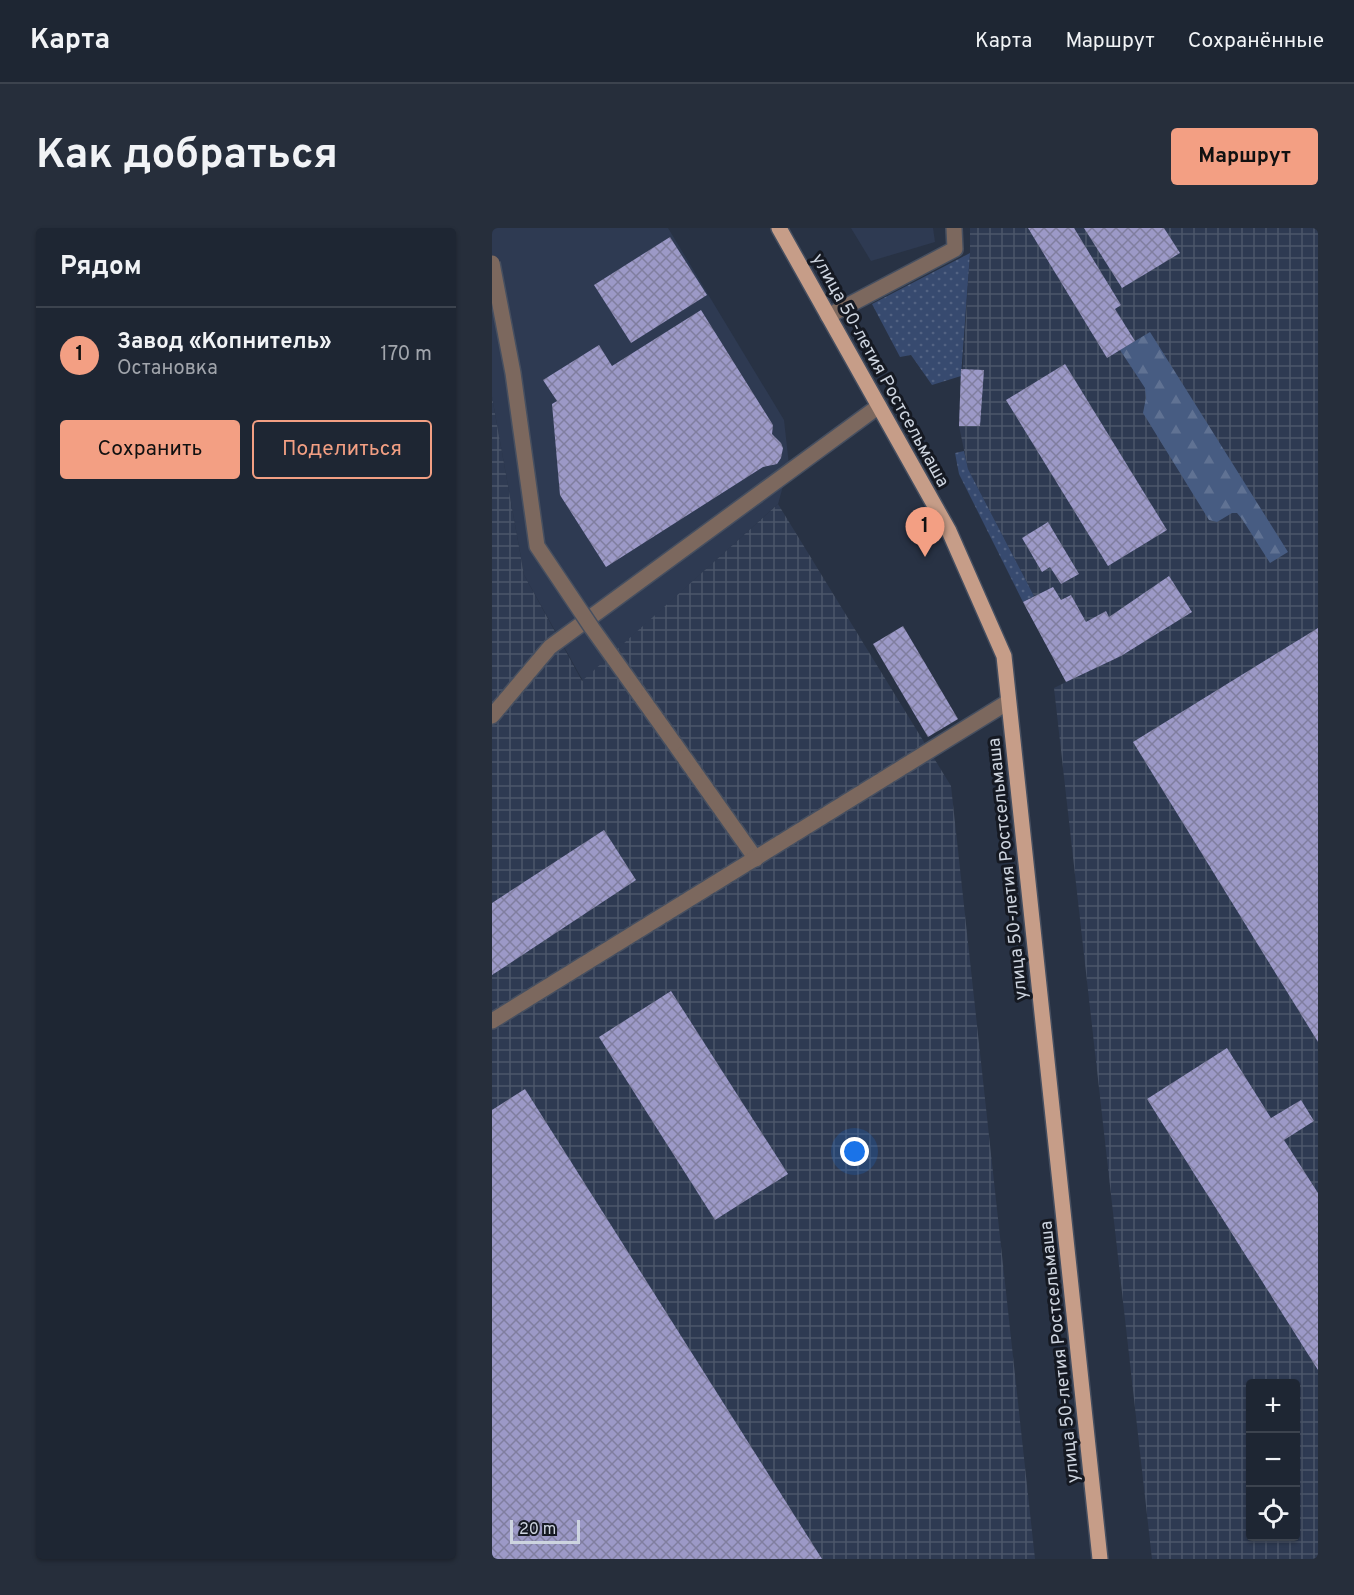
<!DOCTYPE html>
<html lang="ru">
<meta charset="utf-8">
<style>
body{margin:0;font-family:Overpass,sans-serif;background:#262e3b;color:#f1f3f6}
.controls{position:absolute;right:18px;bottom:18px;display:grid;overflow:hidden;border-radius:6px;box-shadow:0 2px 4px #0004}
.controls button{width:54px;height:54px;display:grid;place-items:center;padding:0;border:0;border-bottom:2px solid #3c434e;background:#1e2633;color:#f1f3f6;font:30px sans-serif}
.scale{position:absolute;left:18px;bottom:15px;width:70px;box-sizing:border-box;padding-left:6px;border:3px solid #cdd4df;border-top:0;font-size:16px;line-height:21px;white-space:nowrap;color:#cdd4df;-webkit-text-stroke:4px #151922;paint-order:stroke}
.you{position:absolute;left:363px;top:924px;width:21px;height:21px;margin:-15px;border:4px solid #fff;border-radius:50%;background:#1a73e8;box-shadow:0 0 0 9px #1a73e833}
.badge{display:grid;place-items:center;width:39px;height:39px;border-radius:50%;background:#f39f83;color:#111;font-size:20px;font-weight:700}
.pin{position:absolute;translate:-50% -50px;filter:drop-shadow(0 2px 3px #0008)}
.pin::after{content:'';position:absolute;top:32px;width:21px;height:18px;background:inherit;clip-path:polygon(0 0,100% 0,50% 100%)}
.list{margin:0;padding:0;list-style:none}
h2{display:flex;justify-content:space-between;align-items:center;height:78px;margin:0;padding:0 24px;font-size:26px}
h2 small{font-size:20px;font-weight:400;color:#a1a5ac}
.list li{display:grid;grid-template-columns:39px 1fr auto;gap:18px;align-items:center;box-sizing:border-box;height:96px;padding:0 24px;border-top:2px solid #3c434e}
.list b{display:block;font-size:22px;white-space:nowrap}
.list p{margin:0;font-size:20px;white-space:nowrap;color:#a1a5ac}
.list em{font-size:20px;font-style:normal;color:#a1a5ac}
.actions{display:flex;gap:12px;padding:18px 24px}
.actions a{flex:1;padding:14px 0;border:2px solid #f39f83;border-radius:6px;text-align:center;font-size:21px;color:#f39f83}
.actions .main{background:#f39f83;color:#111}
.icon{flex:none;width:33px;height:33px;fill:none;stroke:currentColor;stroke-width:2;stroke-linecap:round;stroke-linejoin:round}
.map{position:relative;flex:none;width:826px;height:1331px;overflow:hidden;border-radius:6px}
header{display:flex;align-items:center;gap:36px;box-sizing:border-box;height:84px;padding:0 30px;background:#1e2633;border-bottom:2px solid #3c434e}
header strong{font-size:28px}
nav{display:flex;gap:33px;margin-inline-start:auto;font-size:21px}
.intro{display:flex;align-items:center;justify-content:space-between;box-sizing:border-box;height:144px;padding:0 36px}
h1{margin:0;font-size:42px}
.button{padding:15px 27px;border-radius:6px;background:#f39f83;color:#111;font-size:21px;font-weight:700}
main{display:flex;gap:36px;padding:0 36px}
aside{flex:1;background:#1e2633;border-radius:6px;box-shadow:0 2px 4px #0004}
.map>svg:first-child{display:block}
.built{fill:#2e3a52}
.industrial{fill:url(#industrial-grid);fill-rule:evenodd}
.grass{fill:url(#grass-dots)}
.forest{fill:url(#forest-firs)}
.building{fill:url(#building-cross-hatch)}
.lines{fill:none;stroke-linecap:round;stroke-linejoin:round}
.minor-casing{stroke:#464f60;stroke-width:18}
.major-casing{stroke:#464f60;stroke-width:18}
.minor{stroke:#7c685e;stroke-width:15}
.major{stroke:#c69d88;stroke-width:15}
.minor-bridge-casing{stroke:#464f60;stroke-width:18;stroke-linecap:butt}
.minor-bridge{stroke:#7c685e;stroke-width:15}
.labels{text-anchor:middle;stroke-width:6;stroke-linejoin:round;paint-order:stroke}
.street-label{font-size:18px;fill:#cdd4df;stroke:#151922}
</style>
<header>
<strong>Карта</strong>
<nav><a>Карта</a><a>Маршрут</a><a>Сохранённые</a></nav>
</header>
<div class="intro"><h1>Как добраться</h1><a class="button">Маршрут</a></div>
<main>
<aside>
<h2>Рядом<small></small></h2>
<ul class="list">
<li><span class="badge">1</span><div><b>Завод «Копнитель»</b><p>Остановка</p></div><em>170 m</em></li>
</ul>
<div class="actions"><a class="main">Сохранить</a><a>Поделиться</a></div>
</aside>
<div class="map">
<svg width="826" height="1331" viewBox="0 0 826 1331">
<defs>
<pattern id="industrial-grid" width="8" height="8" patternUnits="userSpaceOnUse" patternTransform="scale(1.5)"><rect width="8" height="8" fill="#2e3a52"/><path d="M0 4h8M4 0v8" fill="none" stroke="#4b566a"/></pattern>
<pattern id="grass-dots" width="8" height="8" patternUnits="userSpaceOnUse" patternTransform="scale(1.5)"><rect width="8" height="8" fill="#374a6f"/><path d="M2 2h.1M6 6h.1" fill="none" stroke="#536383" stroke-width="1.8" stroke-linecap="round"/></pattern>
<pattern id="forest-firs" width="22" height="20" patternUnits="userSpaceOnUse" patternTransform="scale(1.5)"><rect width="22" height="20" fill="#475c82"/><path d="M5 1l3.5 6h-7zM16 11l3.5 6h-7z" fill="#607293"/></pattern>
<pattern id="building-cross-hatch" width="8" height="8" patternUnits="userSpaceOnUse" patternTransform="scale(1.5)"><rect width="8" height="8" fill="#9c99c7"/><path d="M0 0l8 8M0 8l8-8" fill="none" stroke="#807e9f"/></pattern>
</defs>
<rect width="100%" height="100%" fill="#283244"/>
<g class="built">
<polygon points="0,0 176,0 292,192 297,237 286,276 91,453 32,347 0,169"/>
<polygon points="359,0 441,0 443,14 379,33"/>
</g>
<g class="industrial">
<path d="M478,0H826V1331H660L562,460L574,454L531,374L542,368L476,241L467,198L478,25ZM758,1156H804V1308H758Z"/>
<polygon points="0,169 32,347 90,453 286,276 459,558 543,1331 0,1331"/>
</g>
<g class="grass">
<polygon points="478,25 469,148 440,157 419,127 408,129 380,76"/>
<polygon points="472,223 476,241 542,368 531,374 467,246 463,225"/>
</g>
<polygon class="forest" points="658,104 796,324 778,335 750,291 745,285 740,285 725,294 717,292 651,185 654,170 653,160 628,122"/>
<g class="building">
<polygon points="536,0 582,0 629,77 623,81 643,113 615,130"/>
<polygon points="592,0 672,0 688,25 630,60"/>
<polygon points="178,9 215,67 139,115 102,57"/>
<polygon points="209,82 281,197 280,206 289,215 291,220 289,230 285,236 271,239 114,339 68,267 60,176 65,173 51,152 107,117 120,138"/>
<polygon points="573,136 675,302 616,338 514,172"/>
<polygon points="469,141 492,142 488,198 467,198"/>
<polygon points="556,294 587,346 569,356 558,339 550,344 530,310"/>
<polygon points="677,348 700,384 629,428 574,454 531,374 561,359 569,372 579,367 594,394 614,383 617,389"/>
<polygon points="411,398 466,491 436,509 381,416"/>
<polygon points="826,400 826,814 641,514"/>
<polygon points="112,602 144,652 0,747 0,675"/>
<polygon points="179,763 296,946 223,992 107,809"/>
<polygon points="735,820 779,890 809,872 822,893 792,912 826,965 826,1142 655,871"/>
<polygon points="33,861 330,1331 0,1331 0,882"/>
</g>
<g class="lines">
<defs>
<g id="minor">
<polyline points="336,88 463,21 462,0"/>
<polyline points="0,488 58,419 387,178"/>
<polyline points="182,515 264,631"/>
<polyline points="0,793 516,474"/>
</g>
<polyline id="major" points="287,0 457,303 512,428 608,1331"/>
</defs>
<use href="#minor" class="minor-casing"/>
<use href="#major" class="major-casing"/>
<use href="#minor" class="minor"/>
<use href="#major" class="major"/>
<defs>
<polyline id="minor-bridge" points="0,35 21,145 45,318 100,400 182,515"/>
</defs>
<use href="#minor-bridge" class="minor-bridge-casing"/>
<use href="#minor-bridge" class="minor-bridge"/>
</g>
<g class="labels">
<g class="street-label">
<text transform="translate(389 142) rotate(61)" y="6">улица 50-летия Ростсельмаша</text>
<text transform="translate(515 641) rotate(-96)" y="6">улица 50-летия Ростсельмаша</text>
<text transform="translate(567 1124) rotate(-96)" y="6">улица 50-летия Ростсельмаша</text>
</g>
</g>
</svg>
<div class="controls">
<button>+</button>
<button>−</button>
<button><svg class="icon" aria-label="locate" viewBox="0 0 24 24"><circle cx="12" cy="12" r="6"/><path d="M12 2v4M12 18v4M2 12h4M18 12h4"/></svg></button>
</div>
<div class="scale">20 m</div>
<div class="you"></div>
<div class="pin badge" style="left:433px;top:329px">1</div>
</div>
</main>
